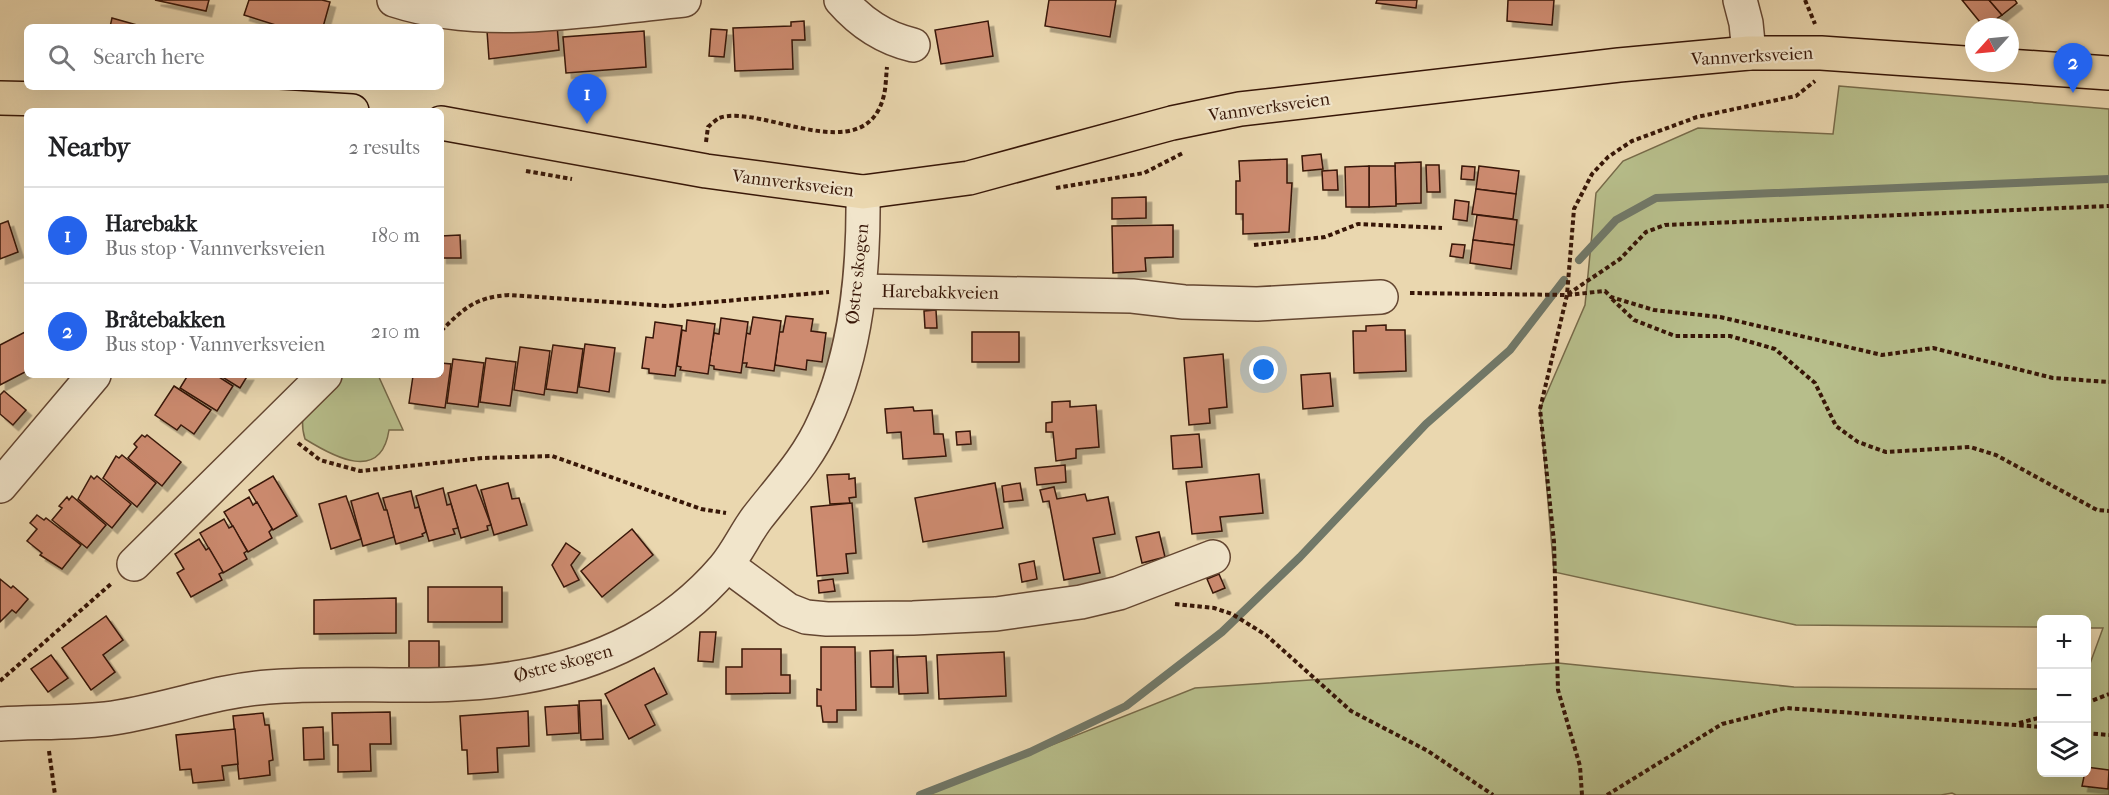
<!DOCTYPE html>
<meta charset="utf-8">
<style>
body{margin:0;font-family:"IM FELL French Canon",serif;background:#f6f6f6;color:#202124}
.controls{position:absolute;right:18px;bottom:18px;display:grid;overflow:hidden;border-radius:9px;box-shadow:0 6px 24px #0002}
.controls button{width:54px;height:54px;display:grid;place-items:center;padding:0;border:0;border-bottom:2px solid #e0e0e0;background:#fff;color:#202124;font:30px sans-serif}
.compass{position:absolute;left:1965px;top:18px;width:54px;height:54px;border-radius:50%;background:#fff;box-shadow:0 6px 24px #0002;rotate:243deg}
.you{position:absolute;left:1264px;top:370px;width:21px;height:21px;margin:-15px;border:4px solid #fff;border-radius:50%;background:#1a73e8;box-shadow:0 0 0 9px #1a73e833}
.badge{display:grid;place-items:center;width:39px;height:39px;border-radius:50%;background:#2563eb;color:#fff;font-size:20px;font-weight:700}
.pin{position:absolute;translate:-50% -50px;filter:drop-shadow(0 2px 3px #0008)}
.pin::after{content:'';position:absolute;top:32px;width:21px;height:18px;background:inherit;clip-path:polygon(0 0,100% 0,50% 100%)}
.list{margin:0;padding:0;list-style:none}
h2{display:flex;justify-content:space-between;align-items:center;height:78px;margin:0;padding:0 24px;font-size:26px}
h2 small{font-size:20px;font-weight:400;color:#757577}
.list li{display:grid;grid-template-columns:39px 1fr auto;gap:18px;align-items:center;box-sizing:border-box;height:96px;padding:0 24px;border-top:2px solid #e0e0e0}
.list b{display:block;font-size:22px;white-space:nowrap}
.list p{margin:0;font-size:20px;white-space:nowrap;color:#757577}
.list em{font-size:20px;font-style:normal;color:#757577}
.icon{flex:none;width:33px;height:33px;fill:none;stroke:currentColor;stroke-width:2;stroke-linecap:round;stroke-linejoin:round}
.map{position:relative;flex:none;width:2109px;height:795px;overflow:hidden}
.search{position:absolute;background:#fff;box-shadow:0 6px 24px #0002;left:24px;top:24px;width:420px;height:66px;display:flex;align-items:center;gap:15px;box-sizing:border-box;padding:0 21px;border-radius:9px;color:#757577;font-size:22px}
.panel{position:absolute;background:#fff;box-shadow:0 6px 24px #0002;left:24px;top:108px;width:420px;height:270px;border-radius:9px}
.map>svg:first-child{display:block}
.green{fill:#b7be8b;stroke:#776a49;stroke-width:1.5}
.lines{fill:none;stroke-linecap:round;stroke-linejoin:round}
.stream{stroke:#717868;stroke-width:8}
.building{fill:#cd8b70;stroke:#371607;stroke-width:1.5;filter:url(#shadow)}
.minor-casing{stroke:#644631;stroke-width:36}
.major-casing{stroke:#371607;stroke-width:36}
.path{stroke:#371607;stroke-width:4;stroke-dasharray:4.5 3;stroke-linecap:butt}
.minor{stroke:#f1e5cb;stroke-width:33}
.major{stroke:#ead7af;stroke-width:33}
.labels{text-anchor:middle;stroke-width:4.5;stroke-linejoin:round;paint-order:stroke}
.street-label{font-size:18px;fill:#371607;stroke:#f1e5cb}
</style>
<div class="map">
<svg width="2109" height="795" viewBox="0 0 2109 795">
<defs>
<filter id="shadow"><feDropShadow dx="5.5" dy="5.5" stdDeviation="0" flood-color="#0004"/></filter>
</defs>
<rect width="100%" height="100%" fill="#ead7af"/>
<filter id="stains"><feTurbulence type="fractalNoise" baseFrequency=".00333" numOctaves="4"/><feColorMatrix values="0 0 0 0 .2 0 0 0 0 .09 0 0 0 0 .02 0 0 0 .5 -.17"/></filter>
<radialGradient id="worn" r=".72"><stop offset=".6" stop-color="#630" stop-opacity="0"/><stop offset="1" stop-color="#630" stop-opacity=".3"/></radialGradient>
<g class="green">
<polygon points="1839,86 2109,109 2109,795 1956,795 1952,793 1941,795 926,795 1195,688 1558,663 1794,687 2041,689 2042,772 2086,772 2087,672 2103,628 2087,628 2086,620 2042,620 2041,627 1796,625 1554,572 1540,409 1585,305 1596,193 1623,161 1698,128 1833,134"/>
<path d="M339,375H378L403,430H389C381,483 334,457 305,439C295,406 316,396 339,375Z"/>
</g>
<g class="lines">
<g class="stream">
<polyline points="1579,260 1616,220 1656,198 2109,179"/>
<polyline points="920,795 1030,752 1126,706 1222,632 1300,557 1426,424 1510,350 1564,280"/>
</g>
</g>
<g class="building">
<polygon points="155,0 209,0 206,11"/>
<polygon points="249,0 322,0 330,2 323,27 282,27 244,15"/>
<polygon points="1049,0 1116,0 1110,37 1045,26"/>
<polygon points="1377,0 1417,0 1416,8 1376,3"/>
<polygon points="1508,0 1554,0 1552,25 1507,21"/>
<polygon points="1962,0 1989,0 2002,15 1984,27"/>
<polygon points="1989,0 2015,0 2017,3 2002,15"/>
<polygon points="112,18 137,25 136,27 110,27"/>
<polygon points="804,21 805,40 792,40 793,69 735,71 733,28 791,26 791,22"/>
<polygon points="988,21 993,56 941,64 935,30"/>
<polygon points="557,25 559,50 489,59 487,31"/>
<polygon points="711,29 727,30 724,57 709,56"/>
<polygon points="644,31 646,67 566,73 563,37"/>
<polygon points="1321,154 1323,169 1303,171 1302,156"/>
<polygon points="1287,159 1287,183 1292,183 1289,232 1243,234 1243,214 1236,214 1236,181 1240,181 1239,161"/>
<polygon points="1421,162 1421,203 1396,204 1395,163"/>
<polygon points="1426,165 1439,165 1440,192 1427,192"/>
<polygon points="1369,166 1395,166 1396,206 1369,207"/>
<polygon points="1369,166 1369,207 1346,207 1345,167"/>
<polygon points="1462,166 1475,167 1474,180 1461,179"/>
<polygon points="1479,166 1519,171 1516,194 1476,189"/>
<polygon points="1337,170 1338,190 1323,190 1322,171"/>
<polygon points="1476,189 1516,194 1513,219 1472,214"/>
<polygon points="1146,197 1146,218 1112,219 1112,198"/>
<polygon points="1455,200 1469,202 1467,221 1453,219"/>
<polygon points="1477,215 1517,220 1514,245 1473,240"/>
<polygon points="8,221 18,252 0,259 0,224"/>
<polygon points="1173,225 1173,257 1145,258 1146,271 1113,273 1112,226"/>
<polygon points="460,235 461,258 441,258 441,236"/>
<polygon points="1473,240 1514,245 1511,269 1470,263"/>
<polygon points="1452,244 1465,245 1463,258 1450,256"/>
<polygon points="936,310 937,328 925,328 924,311"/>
<polygon points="786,316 813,319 811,331 826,333 822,362 807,360 806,370 775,365 779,332 783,332"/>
<polygon points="753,317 781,321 774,371 746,367 747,363 742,363 746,333 750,334"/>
<polygon points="721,318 748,322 741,373 714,369 714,366 709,365 714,333 719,334"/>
<polygon points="687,320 715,324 708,374 680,370 681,367 677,366 682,330 686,331"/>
<polygon points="655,322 682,326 675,376 649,373 649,369 642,368 646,337 653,338"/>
<polygon points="1386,325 1386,330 1405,330 1406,371 1354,373 1353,331 1366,331 1366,326"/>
<polygon points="27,331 27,371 0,385 0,345"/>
<rect x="972" y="332" width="47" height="30"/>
<polygon points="585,344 615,348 609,392 579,387"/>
<polygon points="553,345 583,349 577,393 546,389"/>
<polygon points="520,347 550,351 544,395 514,390"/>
<polygon points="1223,354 1227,407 1209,409 1210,423 1189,425 1184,358"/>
<polygon points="486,358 516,362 510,406 480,402"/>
<polygon points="453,359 484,363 478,407 447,403"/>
<polygon points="441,363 451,364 445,408 409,403 413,376 441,375"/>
<polygon points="1330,373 1333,406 1303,409 1301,375"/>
<polygon points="188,375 216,375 233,386 217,411 180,388"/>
<polygon points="219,375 248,375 240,388"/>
<polygon points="174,386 211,410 194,434 181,425 177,430 155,415"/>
<polygon points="4,391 26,410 13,425 0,414 0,395"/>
<polygon points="1070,401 1070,407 1096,405 1099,447 1076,449 1076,458 1056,461 1053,432 1046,432 1046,423 1052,422 1052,402"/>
<polygon points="913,407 914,411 932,410 934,434 943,434 946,456 903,459 901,432 887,433 885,409"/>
<polygon points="970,431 971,444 957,445 956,432"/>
<polygon points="1199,434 1202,467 1173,469 1171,436"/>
<polygon points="142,435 145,437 147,435 181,462 162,486 128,458 137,447 134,444"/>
<polygon points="122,455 156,483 137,507 103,478 116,456 119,458"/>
<polygon points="1065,465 1066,482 1037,485 1035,468"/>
<polygon points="849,474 849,479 855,478 856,497 849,498 850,503 830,504 827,475"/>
<polygon points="1259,474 1263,513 1220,517 1222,531 1192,534 1186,482"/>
<polygon points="91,476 94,479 97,476 131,504 112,528 78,499"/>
<polygon points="273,476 297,516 273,530 249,490"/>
<polygon points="508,483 512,499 519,498 527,525 494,535 481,490"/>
<polygon points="995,483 1003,528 923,542 915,498"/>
<polygon points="1020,483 1023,500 1004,502 1002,486"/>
<polygon points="476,485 491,525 487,526 488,530 461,538 448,493"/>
<polygon points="1054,487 1057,499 1085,494 1087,501 1108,497 1115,534 1093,538 1100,573 1064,580 1049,501 1043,502 1040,490"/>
<polygon points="443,488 447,505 451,504 458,528 453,529 455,534 429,541 416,496"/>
<polygon points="411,491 415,508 419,507 426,532 422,534 423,536 396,544 383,498"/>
<polygon points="378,493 384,510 387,510 394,537 363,546 351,501"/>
<polygon points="72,496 106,525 87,548 52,520 62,508 59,506 67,497 69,500"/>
<polygon points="346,496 361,539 331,549 319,504"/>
<polygon points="249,497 253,505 257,502 272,529 269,532 272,538 248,552 224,512"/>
<polygon points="852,503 856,553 846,554 848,573 817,576 811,507"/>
<polygon points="37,515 44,520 46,518 81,545 62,569 40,555 42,553 27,541 37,529 30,523"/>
<polygon points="224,519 229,528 233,526 247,551 244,553 247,559 223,573 200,533"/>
<polygon points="632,529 653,555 602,597 581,571"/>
<polygon points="1159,532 1165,557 1142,563 1136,537"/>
<polygon points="199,539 206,550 209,548 223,572 219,574 222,580 191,597 177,573 184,569 175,554"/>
<polygon points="566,543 580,553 571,565 579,580 564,587 552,565"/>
<polygon points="1034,561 1037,579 1022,582 1019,564"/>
<polygon points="1219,574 1225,588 1213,593 1207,579"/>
<polygon points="0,579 11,588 13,586 28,599 16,613 12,610 0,622"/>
<polygon points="833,579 835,591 819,593 818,581"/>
<rect x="428" y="587" width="74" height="35"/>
<polygon points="396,598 396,633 314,634 314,600"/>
<polygon points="106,616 123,640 103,655 115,672 91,690 62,648"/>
<polygon points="700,632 716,632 713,662 698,661"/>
<rect x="409" y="641" width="30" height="27"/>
<polygon points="821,647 855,647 856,710 837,710 837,722 823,722 821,706 817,706 817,689 821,690"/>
<polygon points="742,649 781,649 781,675 790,675 790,693 726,694 726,667 742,667"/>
<polygon points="893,650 893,687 871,687 870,651"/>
<polygon points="1004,652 1006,696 939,699 937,655"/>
<polygon points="51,655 68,678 48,692 31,669"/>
<polygon points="926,656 928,693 899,694 897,657"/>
<polygon points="654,668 667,694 645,705 655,725 629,739 605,694"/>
<polygon points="601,700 603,739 581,740 579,701"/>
<polygon points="578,705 579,733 547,735 545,707"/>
<polygon points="528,711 529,746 497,748 498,772 468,774 467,750 462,750 460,716"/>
<polygon points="390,712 391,744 370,744 371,771 338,772 338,745 333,745 332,713"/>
<polygon points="263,713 265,725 269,725 273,760 269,761 270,775 239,779 233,716"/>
<polygon points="323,727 324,759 304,760 303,728"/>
<polygon points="235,729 238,764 222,766 224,780 193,783 191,769 180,770 176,735"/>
<polygon points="2086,767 2109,770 2108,789 2082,786"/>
</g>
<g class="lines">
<defs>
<g id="minor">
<path d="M394,0C486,30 590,9 684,0"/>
<path d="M841,0C861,23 883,38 913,45"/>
<polyline points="1740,0 1746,23 1749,53"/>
<polyline points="859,291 1132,296 1184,302 1257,304 1381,297"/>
<polyline points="0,486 94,375"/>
<polyline points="134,564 325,375"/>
<polyline points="727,565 788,610 806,617 827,619 913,618 996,614 1081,602 1119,593 1213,557"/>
<path d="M0,724C35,722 71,723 106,719C161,712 213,691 268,687C352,680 438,692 521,677C600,664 672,629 724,568C737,553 745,534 757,518C781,487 808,459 824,422C857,352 864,269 863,192"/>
</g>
<g id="major">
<polyline points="0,98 222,103 352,111"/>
<polyline points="441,123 706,171 863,192 969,178 1172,123 1240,109 1619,65 1749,53 1821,53 2109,73"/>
</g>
</defs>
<use href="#minor" class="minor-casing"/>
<use href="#major" class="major-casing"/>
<g class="path">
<polyline points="1805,0 1815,24"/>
<path d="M706,142L708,127C711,124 716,120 719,118C760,103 866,172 884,95C886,86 886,76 887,67"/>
<polyline points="526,171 572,179"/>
<polyline points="1056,188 1144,173 1183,153"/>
<polyline points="1254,245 1325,237 1358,224 1442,228"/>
<polyline points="1410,293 1567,295 1605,291 1611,297 1654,310 1720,317 1882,355 1933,348 2053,378 2109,382"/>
<polyline points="1568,294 1620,259 1646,232 1665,225 2109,206"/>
<polyline points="1612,299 1634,320 1675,336 1730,336 1775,349 1815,383 1836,426 1858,442 1886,452 1970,447 1996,455 2097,510 2109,511"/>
<path d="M441,331C464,308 476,297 509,295L667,306L829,292"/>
<polyline points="298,443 320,460 360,471 483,458 552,456 701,509 726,513"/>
<polyline points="1175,604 1214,608 1232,614 1266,635 1351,711 1428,751 1493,795"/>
<polyline points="0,681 112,583"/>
<polyline points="2086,703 2109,694"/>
<polyline points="2019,723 2042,717"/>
<polyline points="2086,733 2109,735"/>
<polyline points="49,751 55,795"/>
<polyline points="1582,795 1580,766 1558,690 1554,542 1540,409 1567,295 1574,209 1592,174 1608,157 1632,141 1697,117 1796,96 1815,81"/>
<polyline points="1607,795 1722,724 1786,708 2042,727"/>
</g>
<use href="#minor" class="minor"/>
<use href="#major" class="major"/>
</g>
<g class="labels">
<g class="street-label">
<text transform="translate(1752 56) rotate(-3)" y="6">Vannverksveien</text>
<text transform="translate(1269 107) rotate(-8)" y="6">Vannverksveien</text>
<text transform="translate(793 183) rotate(7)" y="6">Vannverksveien</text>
<text transform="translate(857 274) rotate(-84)" y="6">Østre skogen</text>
<text transform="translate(940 292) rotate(1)" y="6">Harebakkveien</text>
<text transform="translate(563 663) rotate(-15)" y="6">Østre skogen</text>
</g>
</g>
<rect width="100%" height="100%" filter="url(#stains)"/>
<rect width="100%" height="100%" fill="url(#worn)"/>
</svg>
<div class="controls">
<button>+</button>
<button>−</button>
<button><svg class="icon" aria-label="layers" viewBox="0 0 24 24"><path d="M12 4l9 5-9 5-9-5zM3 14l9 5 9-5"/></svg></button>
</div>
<svg class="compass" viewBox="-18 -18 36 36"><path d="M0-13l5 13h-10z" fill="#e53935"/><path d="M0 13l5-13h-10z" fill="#757577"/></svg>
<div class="you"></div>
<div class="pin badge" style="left:587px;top:124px">1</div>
<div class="pin badge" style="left:2073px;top:93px">2</div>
<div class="search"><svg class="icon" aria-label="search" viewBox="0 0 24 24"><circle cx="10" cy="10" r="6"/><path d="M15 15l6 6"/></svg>Search here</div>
<section class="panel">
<h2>Nearby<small>2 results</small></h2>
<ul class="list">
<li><span class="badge">1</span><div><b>Harebakk</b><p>Bus stop · Vannverksveien</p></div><em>180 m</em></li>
<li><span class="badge">2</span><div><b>Bråtebakken</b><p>Bus stop · Vannverksveien</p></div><em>210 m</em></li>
</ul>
</section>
</div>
